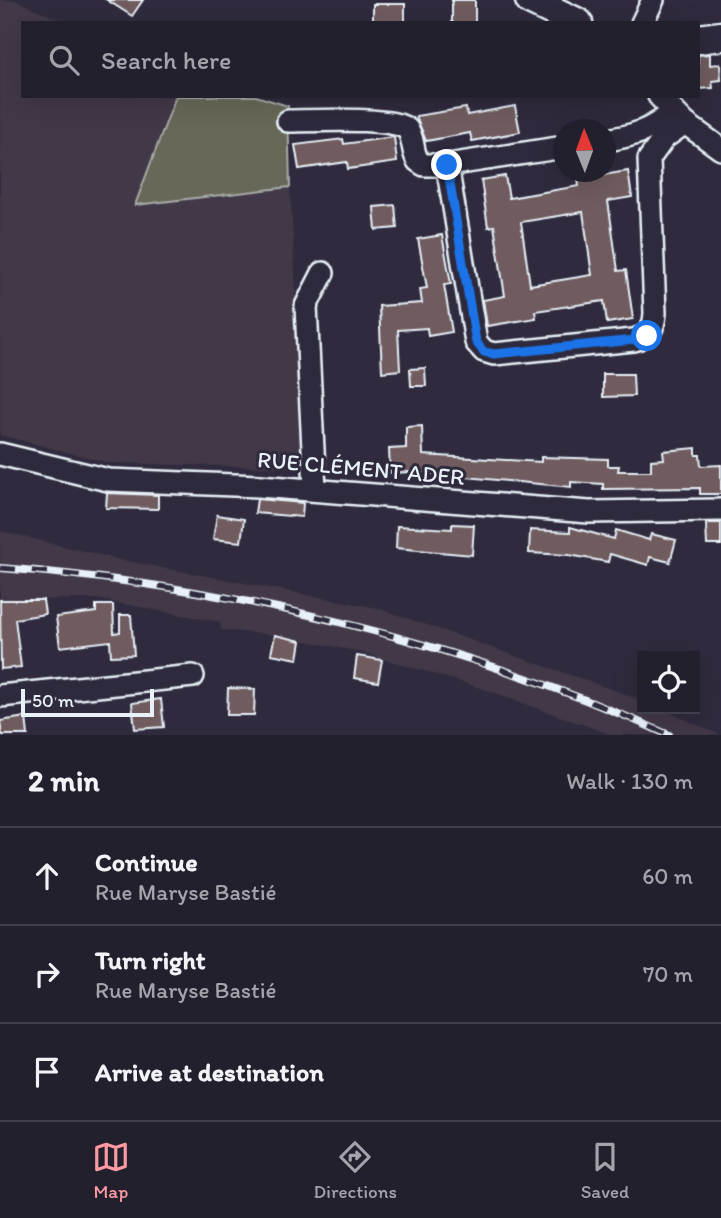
<!DOCTYPE html>
<meta charset="utf-8">
<style>
body{margin:0;font-family:Itim,sans-serif;background:#2f2d3a;color:#f1f3f6}
.controls{position:absolute;right:21px;bottom:21px;display:grid;overflow:hidden;border-radius:0px;box-shadow:0 7px 28px #0002}
.controls button{width:63px;height:63px;display:grid;place-items:center;padding:0;border:0;border-bottom:2px solid #403e4a;background:#23202e;color:#f1f3f6;font:35px sans-serif}
.compass{position:absolute;left:553px;top:119px;width:63px;height:63px;border-radius:50%;background:#23202e;box-shadow:0 7px 28px #0002;rotate:359deg}
.scale{position:absolute;left:21px;bottom:18px;width:133px;box-sizing:border-box;padding-left:7px;border:4px solid #e8f1f8;border-top:0;font-size:19px;line-height:24px;white-space:nowrap;color:#e8f1f8;-webkit-text-stroke:5px #2f2a3d;paint-order:stroke}
.stop{position:absolute;width:21px;height:21px;margin:-16px;border:5px solid #1a73e8;border-radius:50%;background:#fff}
.stop.end{background:#1a73e8;border-color:#fff;box-shadow:0 2px 7px #0008}
.list{margin:0;padding:0;list-style:none}
h2{display:flex;justify-content:space-between;align-items:center;height:91px;margin:0;padding:0 28px;font-size:30px}
h2 small{font-size:23px;font-weight:400;color:#a3a3aa}
.list li{display:grid;grid-template-columns:46px 1fr auto;gap:21px;align-items:center;box-sizing:border-box;height:98px;padding:0 28px;border-top:2px solid #403e4a}
.list b{display:block;font-size:26px;white-space:nowrap}
.list p{margin:0;font-size:23px;white-space:nowrap;color:#a3a3aa}
.list em{font-size:23px;font-style:normal;color:#a3a3aa}
.icon{flex:none;width:38px;height:38px;fill:none;stroke:currentColor;stroke-width:2;stroke-linecap:round;stroke-linejoin:round}
.map{position:relative;flex:none;width:721px;height:735px;overflow:hidden}
.search{position:absolute;background:#23202e;box-shadow:0 7px 28px #0002;left:21px;right:21px;top:21px;height:77px;display:flex;align-items:center;gap:18px;box-sizing:border-box;padding:0 24px;border-radius:0px;color:#a3a3aa;font-size:26px}
.sheet{height:385px;background:#23202e}
nav{display:flex;justify-content:space-around;align-items:center;box-sizing:border-box;height:98px;border-top:2px solid #403e4a;background:#23202e;font-size:19px;color:#a3a3aa}
nav a{display:grid;justify-items:center;gap:4px}
nav .on{color:#ff9aa2}
.map>svg:first-child{display:block}
.built{fill:#423947}
.green{fill:#676859;stroke:#a8aca8;stroke-width:2}
.building{fill:#705b5e;stroke:#e8f1f8;stroke-width:2;fill-rule:evenodd}
.lines{fill:none;stroke-linecap:round;stroke-linejoin:round}
.minor-casing{stroke:#e8f1f8;stroke-width:26}
.major-casing{stroke:#e8f1f8;stroke-width:33}
.minor{stroke:#2f2a3d;stroke-width:21}
.major{stroke:#2f2a3d;stroke-width:28}
.rail-casing{stroke:#e8f1f8;stroke-width:8}
.rail{stroke:#2f2a3d;stroke-width:5;stroke-dasharray:16;stroke-linecap:butt}
.route{stroke:#1a73e8;stroke-width:9}
.labels{text-anchor:middle;stroke-width:6;stroke-linejoin:round;paint-order:stroke}
.street-label{font-size:23px;fill:#e8f1f8;stroke:#2f2a3d}
</style>
<div class="map">
<svg width="721" height="735" viewBox="0 0 721 735">
<rect width="100%" height="100%" fill="#2f2a3d"/>
<filter id="ink" filterUnits="userSpaceOnUse"><feTurbulence type="fractalNoise" baseFrequency=".0143" numOctaves="2"/><feDisplacementMap in="SourceGraphic" scale="14" xChannelSelector="R" yChannelSelector="G"/><feConvolveMatrix kernelMatrix="1 2 1 2 8 2 1 2 1" color-interpolation-filters="sRGB"/></filter>
<g filter="url(#ink)">
<g class="built">
<polygon points="0,0 15,0 67,23 23,23 23,96 176,96 136,205 290,187 306,468 109,463 0,435"/>
<polygon points="0,531 121,560 378,608 614,690 642,701 642,709 662,709 720,735 612,735 484,689 356,651 275,635 221,630 220,622 96,599 0,600"/>
</g>
<polygon class="green" points="176,96 256,96 288,106 290,187 135,205"/>
<g class="building">
<polygon points="107,0 143,0 132,16"/>
<rect x="452" y="0" width="23" height="23"/>
<rect x="373" y="4" width="32" height="19"/>
<polygon points="710,54 710,65 720,64 721,80 712,81 713,88 698,89 698,55"/>
<polygon points="515,106 520,132 472,141 470,133 426,141 416,116 466,108 467,115"/>
<polygon points="394,137 397,162 348,169 347,162 299,169 295,145 343,139 344,144"/>
<path d="M628,171L632,197L608,201L618,271L626,270L633,319L607,323L604,301L535,311L536,318L487,326L483,300L505,296L494,226L488,227L481,180L505,176L509,198L579,186L578,179ZM583,212L592,275L530,285L521,222Z"/>
<polygon points="395,205 397,228 376,230 374,207"/>
<polygon points="442,235 451,284 444,285 452,332 428,336 427,328 398,330 400,370 382,372 379,306 422,303 420,289 427,288 418,239"/>
<polygon points="425,368 426,386 411,386 410,369"/>
<polygon points="603,374 633,374 634,396 603,397"/>
<polygon points="422,426 423,455 541,462 541,457 608,459 608,466 619,466 618,471 651,471 651,460 664,459 663,451 696,448 696,455 700,455 701,466 721,465 721,494 700,494 700,488 603,489 603,484 571,482 571,487 414,472 390,473 389,449 406,448 406,427"/>
<polygon points="107,493 158,495 158,509 106,508"/>
<polygon points="257,499 303,503 302,517 255,513"/>
<polygon points="217,515 244,519 241,542 213,539"/>
<polygon points="706,523 721,523 721,545 707,545"/>
<polygon points="452,524 474,525 472,555 396,548 397,526 452,529"/>
<polygon points="570,527 614,539 616,530 649,540 651,534 676,540 670,562 650,557 648,565 610,554 608,562 569,555 529,553 530,530 570,532"/>
<polygon points="0,600 43,600 45,614 15,619 21,667 1,669"/>
<polygon points="96,605 113,605 114,633 120,632 120,615 131,615 134,655 111,656 110,641 60,647 56,617 96,612"/>
<polygon points="275,635 301,641 298,659 271,654"/>
<polygon points="357,656 382,660 378,682 354,678"/>
<polygon points="228,688 255,689 254,715 227,715"/>
<polygon points="161,699 164,727 135,729 132,703"/>
<polygon points="26,717 28,735 2,735 0,721"/>
</g>
<g class="lines">
<defs>
<g id="minor">
<polyline points="642,23 653,0"/>
<polyline points="659,96 685,123 721,149"/>
<path d="M288,121C307,121 399,116 408,130C414,139 412,152 418,161L424,165H447"/>
<path d="M606,140C633,136 651,131 672,112"/>
<path d="M564,147L447,165L476,342L484,351L494,354L634,340C650,335 654,329 655,313L649,159L664,138L685,123"/>
<polyline points="0,454 108,480 259,486 589,512 721,510"/>
<polyline points="315,490 306,306 323,273"/>
<polyline points="0,696 193,676"/>
</g>
<g id="major">
<polyline points="530,0 578,23"/>
<polyline points="698,39 721,36"/>
</g>
</defs>
<use href="#minor" class="minor-casing"/>
<use href="#major" class="major-casing"/>
<use href="#minor" class="minor"/>
<use href="#major" class="major"/>
<defs>
<path id="rail" d="M0,568C229,585 459,641 669,735"/>
</defs>
<use href="#rail" class="rail-casing"/>
<use href="#rail" class="rail"/>
</g>
</g>
<g class="lines" filter="url(#ink)">
<polyline class="route" points="447,165 476,342 484,352 494,354 634,340 647,336"/>
</g>
<g class="labels">
<g class="street-label">
<text transform="translate(361 468) rotate(5)" y="8">RUE CLÉMENT ADER</text>
</g>
</g>
</svg>
<div class="controls">
<button><svg class="icon" aria-label="locate" viewBox="0 0 24 24"><circle cx="12" cy="12" r="6"/><path d="M12 2v4M12 18v4M2 12h4M18 12h4"/></svg></button>
</div>
<svg class="compass" viewBox="-18 -18 36 36"><path d="M0-13l5 13h-10z" fill="#e53935"/><path d="M0 13l5-13h-10z" fill="#a3a3aa"/></svg>
<div class="scale">50 m</div>
<div class="stop" style="left:647px;top:336px"></div>
<div class="stop end" style="left:447px;top:165px"></div>
<div class="search"><svg class="icon" aria-label="search" viewBox="0 0 24 24"><circle cx="10" cy="10" r="6"/><path d="M15 15l6 6"/></svg>Search here</div>
</div>
<section class="sheet">
<h2>2 min<small>Walk · 130 m</small></h2>
<ul class="list">
<li><svg class="icon" aria-label="ahead" viewBox="0 0 24 24"><path d="M12 20V5M6 11l6-6 6 6"/></svg><div><b>Continue</b><p>Rue Maryse Bastié</p></div><em>60 m</em></li>
<li><svg class="icon" aria-label="right" viewBox="0 0 24 24"><path d="M7 20v-9h11M14 6l5 5-5 5"/></svg><div><b>Turn right</b><p>Rue Maryse Bastié</p></div><em>70 m</em></li>
<li><svg class="icon" aria-label="arrive" viewBox="0 0 24 24"><path d="M6 21V4h12l-3 4 3 4H6"/></svg><div><b>Arrive at destination</b></div></li>
</ul>
</section>
<nav>
<a class="on"><svg class="icon" aria-label="map" viewBox="0 0 24 24"><path d="M3 6l6-2 6 2 6-2v14l-6 2-6-2-6 2zM9 4v14M15 6v14"/></svg>Map</a>
<a><svg class="icon" aria-label="directions" viewBox="0 0 24 24"><path d="M12 3l9 9-9 9-9-9zM9 14v-3h6M13 9l2 2-2 2"/></svg>Directions</a>
<a><svg class="icon" aria-label="saved" viewBox="0 0 24 24"><path d="M7 4h10v16l-5-4-5 4z"/></svg>Saved</a>
</nav>
